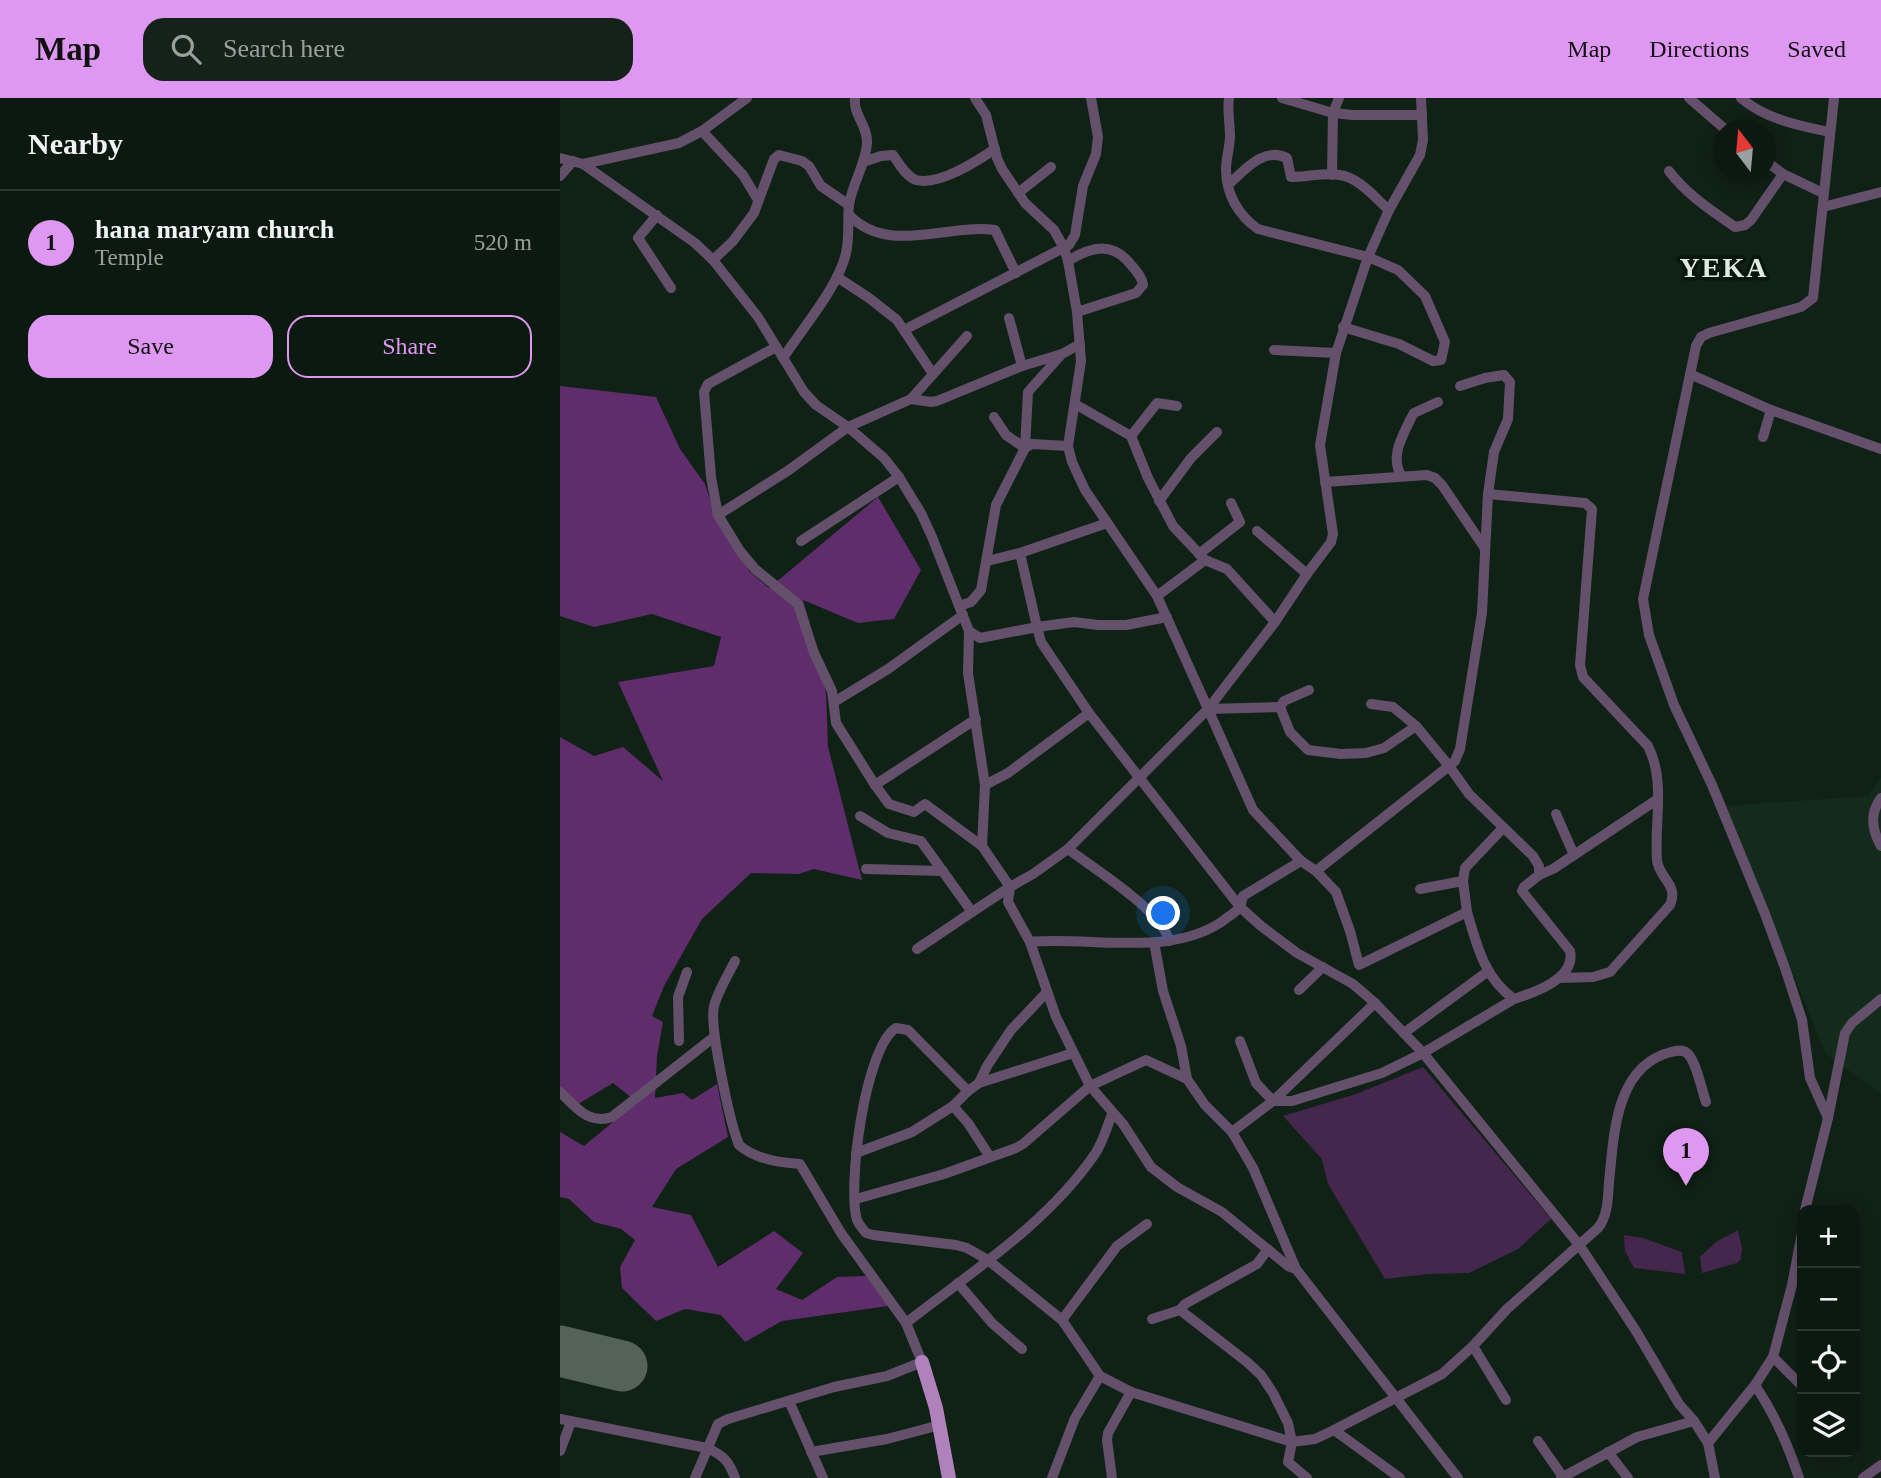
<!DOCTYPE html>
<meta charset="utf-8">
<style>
body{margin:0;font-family:Georgia,serif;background:#152219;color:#f1f3f6}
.controls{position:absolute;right:21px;bottom:21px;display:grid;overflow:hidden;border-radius:14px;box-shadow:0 4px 18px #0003}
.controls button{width:63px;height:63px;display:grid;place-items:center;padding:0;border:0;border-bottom:2px solid #2c3830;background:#0c1910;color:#f1f3f6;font:35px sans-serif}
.compass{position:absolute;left:1153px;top:21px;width:63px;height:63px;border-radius:50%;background:#0c1910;box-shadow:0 4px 18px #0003;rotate:344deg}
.you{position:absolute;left:604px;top:816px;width:24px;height:24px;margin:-18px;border:5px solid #fff;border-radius:50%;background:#1a73e8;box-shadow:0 0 0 10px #1a73e833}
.badge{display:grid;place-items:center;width:46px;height:46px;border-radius:50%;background:#df98f1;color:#111;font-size:23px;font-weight:700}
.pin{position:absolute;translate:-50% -58px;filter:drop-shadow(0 2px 4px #0008)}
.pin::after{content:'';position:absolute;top:37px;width:24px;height:21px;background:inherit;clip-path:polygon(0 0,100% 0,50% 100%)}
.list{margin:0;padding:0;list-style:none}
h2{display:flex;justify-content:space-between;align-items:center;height:91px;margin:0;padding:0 28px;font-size:30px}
h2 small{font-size:23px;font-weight:400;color:#9aa09f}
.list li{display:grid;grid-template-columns:46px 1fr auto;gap:21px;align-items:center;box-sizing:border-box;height:105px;padding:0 28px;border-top:2px solid #2c3830}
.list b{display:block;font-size:26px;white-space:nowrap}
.list p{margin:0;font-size:23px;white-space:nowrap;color:#9aa09f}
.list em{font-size:23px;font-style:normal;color:#9aa09f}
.actions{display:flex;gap:14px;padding:21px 28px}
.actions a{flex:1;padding:16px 0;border:2px solid #df98f1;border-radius:21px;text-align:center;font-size:24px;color:#df98f1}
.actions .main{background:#df98f1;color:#111}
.icon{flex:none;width:38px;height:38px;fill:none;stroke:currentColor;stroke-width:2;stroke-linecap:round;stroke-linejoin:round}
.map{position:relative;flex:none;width:1321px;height:1380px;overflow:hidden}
header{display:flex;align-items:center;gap:42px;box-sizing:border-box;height:98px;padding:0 35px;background:#df98f1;color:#111}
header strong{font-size:33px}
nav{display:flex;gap:38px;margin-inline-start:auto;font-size:24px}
.search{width:490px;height:63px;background:#152219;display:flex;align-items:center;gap:18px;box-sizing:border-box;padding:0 24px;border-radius:21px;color:#9aa09f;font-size:26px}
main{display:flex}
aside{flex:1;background:#0c1910}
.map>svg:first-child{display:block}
.built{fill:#142b1c}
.green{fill:#45274d}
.forest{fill:#5f2d6b}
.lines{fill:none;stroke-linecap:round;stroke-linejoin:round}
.runway{stroke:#546258;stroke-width:51}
.minor{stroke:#65506b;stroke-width:10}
.major{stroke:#b082bc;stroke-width:14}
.labels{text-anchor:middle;stroke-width:7;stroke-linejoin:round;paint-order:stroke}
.district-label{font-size:28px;font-weight:bold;letter-spacing:2px;fill:#e0eae3;stroke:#07170d}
</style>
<header>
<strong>Map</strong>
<div class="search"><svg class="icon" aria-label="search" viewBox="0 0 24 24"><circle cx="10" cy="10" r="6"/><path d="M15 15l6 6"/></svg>Search here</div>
<nav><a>Map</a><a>Directions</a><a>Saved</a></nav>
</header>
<main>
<aside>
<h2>Nearby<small></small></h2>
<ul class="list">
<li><span class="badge">1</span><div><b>hana maryam church</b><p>Temple</p></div><em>520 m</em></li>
</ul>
<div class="actions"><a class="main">Save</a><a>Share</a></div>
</aside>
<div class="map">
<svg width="1321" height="1380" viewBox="0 0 1321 1380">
<rect width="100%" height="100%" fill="#102116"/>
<polygon class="built" points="1321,680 1321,996 1266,956 1164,708 1308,698"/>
<g class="green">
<polygon points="863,969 991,1121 958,1151 909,1175 868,1176 825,1181 768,1086 762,1061 723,1018 796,996"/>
<polygon points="1178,1132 1182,1150 1181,1161 1177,1165 1142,1175 1140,1159 1156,1144"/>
<polygon points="1064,1137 1083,1140 1122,1154 1125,1176 1074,1170 1065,1153"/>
</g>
<polygon class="forest" points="0,288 96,299 120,351 145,386 157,423 190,474 209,490 318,399 361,472 334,521 298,525 243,502 259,557 266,595 268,649 302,782 254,771 239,776 191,775 142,821 104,888 92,918 103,924 97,958 95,1000 123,995 132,1002 157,986 168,1039 116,1071 92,1109 131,1117 158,1169 214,1133 243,1155 216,1191 242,1202 277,1179 306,1178 328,1208 222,1223 185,1244 161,1217 125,1211 96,1223 62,1190 60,1169 75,1142 61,1131 34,1124 9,1101 0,1099 0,1034 24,1048 77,1004 53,985 10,1011 0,1000 0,639 34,658 63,649 103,683 58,584 154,568 161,539 92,516 34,529 0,518"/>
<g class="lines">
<polyline class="runway" points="0,1253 62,1268"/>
<g class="minor">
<polyline points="415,0 426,17 437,60 442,71 465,105 494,132 504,150 508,163 517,214 521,263 508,348 512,364 525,392 597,498 648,611 715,524 747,476"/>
<path d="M669,0C667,13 670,25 670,38C670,49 666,60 666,71C666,96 678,117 698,131L808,159L838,172L865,198L885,244L881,262L873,263L839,246L783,229"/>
<polyline points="722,0 773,15 772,77"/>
<polyline points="779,0 773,15 793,17 862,17"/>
<polyline points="1129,0 1166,32"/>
<path d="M1181,0C1205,21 1240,28 1270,34"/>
<polyline points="142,33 183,77 198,102"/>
<polyline points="0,60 23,66 135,145 153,162 198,219 244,294 256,307 288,329 324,360 339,379 361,415 372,439 409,533 408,575 425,687 448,675 529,615"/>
<polyline points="1206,63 1223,76"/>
<path d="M303,64L321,58L333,57C339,65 346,79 356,82C379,88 417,63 435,51"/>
<polyline points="23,66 119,45 142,33 187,0"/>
<path d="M1109,73C1127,97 1151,112 1175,129L1185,127L1191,122L1223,76L1263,95"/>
<polyline points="0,78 13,63"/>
<path d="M668,87C684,73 703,48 727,60L731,79C747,79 765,74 780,77C800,80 815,100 829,112"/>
<polyline points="458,95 491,69"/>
<polyline points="1263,109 1321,94"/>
<polyline points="97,117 78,140 111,190"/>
<path d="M289,117C329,158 387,125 435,132L456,175"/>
<polyline points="153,162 173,143 194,115 214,61 219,57 242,63 249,68 261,88 289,107"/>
<path d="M508,163C532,148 553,143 572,168C577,174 582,179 583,187L576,195L517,214"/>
<polyline points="277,179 309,200 337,222 373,276"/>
<polyline points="449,220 462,268"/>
<polyline points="344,232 509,147 515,137 523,88 536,56 538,39 531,0"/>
<polyline points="216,249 148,286 144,294 151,379 158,417 180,453 195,471 238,506 254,555 272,593 276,625 315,687"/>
<polyline points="714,252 776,255"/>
<path d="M223,260C242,231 279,188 286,155C290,139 287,123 289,107C292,86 306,66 307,45C308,28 293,17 295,0"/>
<polyline points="1130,276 1211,312 1321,351"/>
<polyline points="900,288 925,280 944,277 950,284 948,321 934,354 928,396"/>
<polyline points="351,301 371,304 377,303 462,268 502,256 520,246"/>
<polyline points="515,306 571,338 588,380 613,428 645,462 667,471 715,524"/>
<polyline points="434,319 446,337 465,350 468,294 500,258"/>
<polyline points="571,338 597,305 617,308"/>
<polyline points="1203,339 1211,312"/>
<path d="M841,378C830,358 842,339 851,320L854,315L878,304"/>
<polyline points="765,384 867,377 875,380 882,387 924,449"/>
<polyline points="599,403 631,360 657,334"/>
<polyline points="158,417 229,372 288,329 351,301 407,238"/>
<polyline points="697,433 747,476 771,444 773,436 760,347 776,255 808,159 829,112 860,57 863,42 861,0"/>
<polyline points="241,443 339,379"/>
<polyline points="460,455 477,529 514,524 538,527 566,527 607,519"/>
<polyline points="639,456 680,424 671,405"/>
<polyline points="427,463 460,455 547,425"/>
<polyline points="597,498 645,462"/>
<polyline points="399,508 411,504 421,492 436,407 465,350 472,346 508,348"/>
<polyline points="409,533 420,540 477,529 481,544 529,615 680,809 701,828 737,855 793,886 815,905 863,955 1020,1148 1076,1233 1119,1306 1134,1323 1148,1345"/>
<polyline points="274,604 328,571 403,517"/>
<polyline points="811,606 833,609 856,628"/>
<polyline points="720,609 724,603 749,592"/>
<polyline points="648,611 720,609 730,634 748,652 781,656 806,655 824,650 856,628 889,668 756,773"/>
<polyline points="416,621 315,687 329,706 354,714 365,706 422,748"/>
<path d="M1321,700C1309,716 1312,732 1321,748"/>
<polyline points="996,716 1014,757"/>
<polyline points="300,718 328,735 361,743 412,814 450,789 422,748 425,687"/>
<path d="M508,751C533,770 603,813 609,843"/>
<polyline points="306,771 383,773"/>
<polyline points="979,777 993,771 1098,701"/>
<polyline points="860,791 903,783"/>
<polyline points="907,814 903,783 905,770 942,731"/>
<path d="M470,844C531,838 617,861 668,819C672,816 679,812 680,808C682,805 682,801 683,798L741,763"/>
<polyline points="594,844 603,893 621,948 627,981"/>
<polyline points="357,851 412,814"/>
<polyline points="739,892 763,869"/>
<polyline points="844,935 927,874"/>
<polyline points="119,943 118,899 127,874"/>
<polyline points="680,943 696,985 713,1003 732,1003 822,975 863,955 954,901"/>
<polyline points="419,985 513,955"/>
<path d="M408,993L348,932L336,930C305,949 287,1088 297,1122C299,1127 303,1131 306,1135L313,1137L396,1147L407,1150L428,1162L502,1222L540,1278L515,1320L492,1380"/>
<path d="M0,994C16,1009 28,1027 52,1019L154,939"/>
<polyline points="393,1008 408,1025 430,1059"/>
<polyline points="1268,1020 1250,980 1242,922 1225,870 1205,816 1152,687 1114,607 1089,537 1083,501 1136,248 1141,239 1149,235 1241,209 1253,200 1274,0"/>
<polyline points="672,1034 713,1003 815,905"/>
<polyline points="296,1055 352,1034 393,1008 408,993 419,985 427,968 451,932 486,895"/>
<polyline points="296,1101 384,1076 456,1050 463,1046 530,988 586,962 627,981 645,1007 672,1034 693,1070 736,1171 898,1380"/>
<polyline points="1245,1112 1268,1020 1285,935 1292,925 1321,901"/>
<polyline points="708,1151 697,1166 625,1206 620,1212 687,1264 701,1277 713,1295 728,1325 732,1344 728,1364 747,1380"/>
<path d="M736,1171L728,1168L662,1114L617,1089L591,1069L563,1026L530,988L496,919L470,844L448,804L450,789L473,776L508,751L648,611L693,712L741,763L756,773L776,794L790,833L799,867L907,814C917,847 924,880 954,901C973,895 1016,881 1010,853L962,793L964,789L979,777V768L973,758L909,696L889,668L895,663L900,651L922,515L928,396L1025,405L1032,411L1020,567L1023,579L1088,648C1106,684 1094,723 1097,762C1099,781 1119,786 1110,807L1050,874L1033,879L999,880"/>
<polyline points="398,1185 432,1225 462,1251"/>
<polyline points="592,1221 620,1212"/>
<polyline points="502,1222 557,1148 587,1126"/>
<path d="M346,1225C411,1174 487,1126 535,1056C543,1044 547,1029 552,1016"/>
<polyline points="913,1248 946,1302"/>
<polyline points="1213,1259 1242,1288"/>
<polyline points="540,1278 571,1294 548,1335 547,1342 552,1380"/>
<path d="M1195,1287C1215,1317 1228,1346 1239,1380"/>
<polyline points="571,1294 732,1344 755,1341 774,1332 840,1380"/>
<polyline points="229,1303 263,1380"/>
<path d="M0,1321L147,1350C163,1357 169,1363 175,1380"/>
<path d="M774,1332L882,1276L913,1248L947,1211L1038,1130C1048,1118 1048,1099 1049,1084C1054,1037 1055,968 1111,954C1116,953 1122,951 1127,955C1136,962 1142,993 1146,1004"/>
<polyline points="978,1343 1003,1379"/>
<polyline points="0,1353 11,1324"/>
<polyline points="251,1354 327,1341 380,1327"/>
<polyline points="1048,1354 1068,1380"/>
<path d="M135,1380L158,1326L168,1321L274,1289L327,1278L362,1264L346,1225L281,1135L240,1066C219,1065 195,1061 179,1047C170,1025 149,928 154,908C158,893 168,877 175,863"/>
<polyline points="1001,1380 1077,1339 1134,1323"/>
<polyline points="1155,1380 1148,1345 1195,1287 1213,1259 1232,1187 1242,1135"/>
<polyline points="1303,1380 1321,1367"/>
</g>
<polyline class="major" points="362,1264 376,1310 389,1380"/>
</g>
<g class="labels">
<g class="district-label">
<text x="1164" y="179">YEKA</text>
</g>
</g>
</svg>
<div class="controls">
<button>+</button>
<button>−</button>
<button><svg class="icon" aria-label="locate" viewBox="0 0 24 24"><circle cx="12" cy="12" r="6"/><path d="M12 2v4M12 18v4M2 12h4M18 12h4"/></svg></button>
<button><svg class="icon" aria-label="layers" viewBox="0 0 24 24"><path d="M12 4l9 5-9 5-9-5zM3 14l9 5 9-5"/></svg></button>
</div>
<svg class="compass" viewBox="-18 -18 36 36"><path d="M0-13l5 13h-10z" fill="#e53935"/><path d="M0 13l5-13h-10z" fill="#9aa09f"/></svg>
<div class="you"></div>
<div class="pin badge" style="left:1126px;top:1088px">1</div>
</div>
</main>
